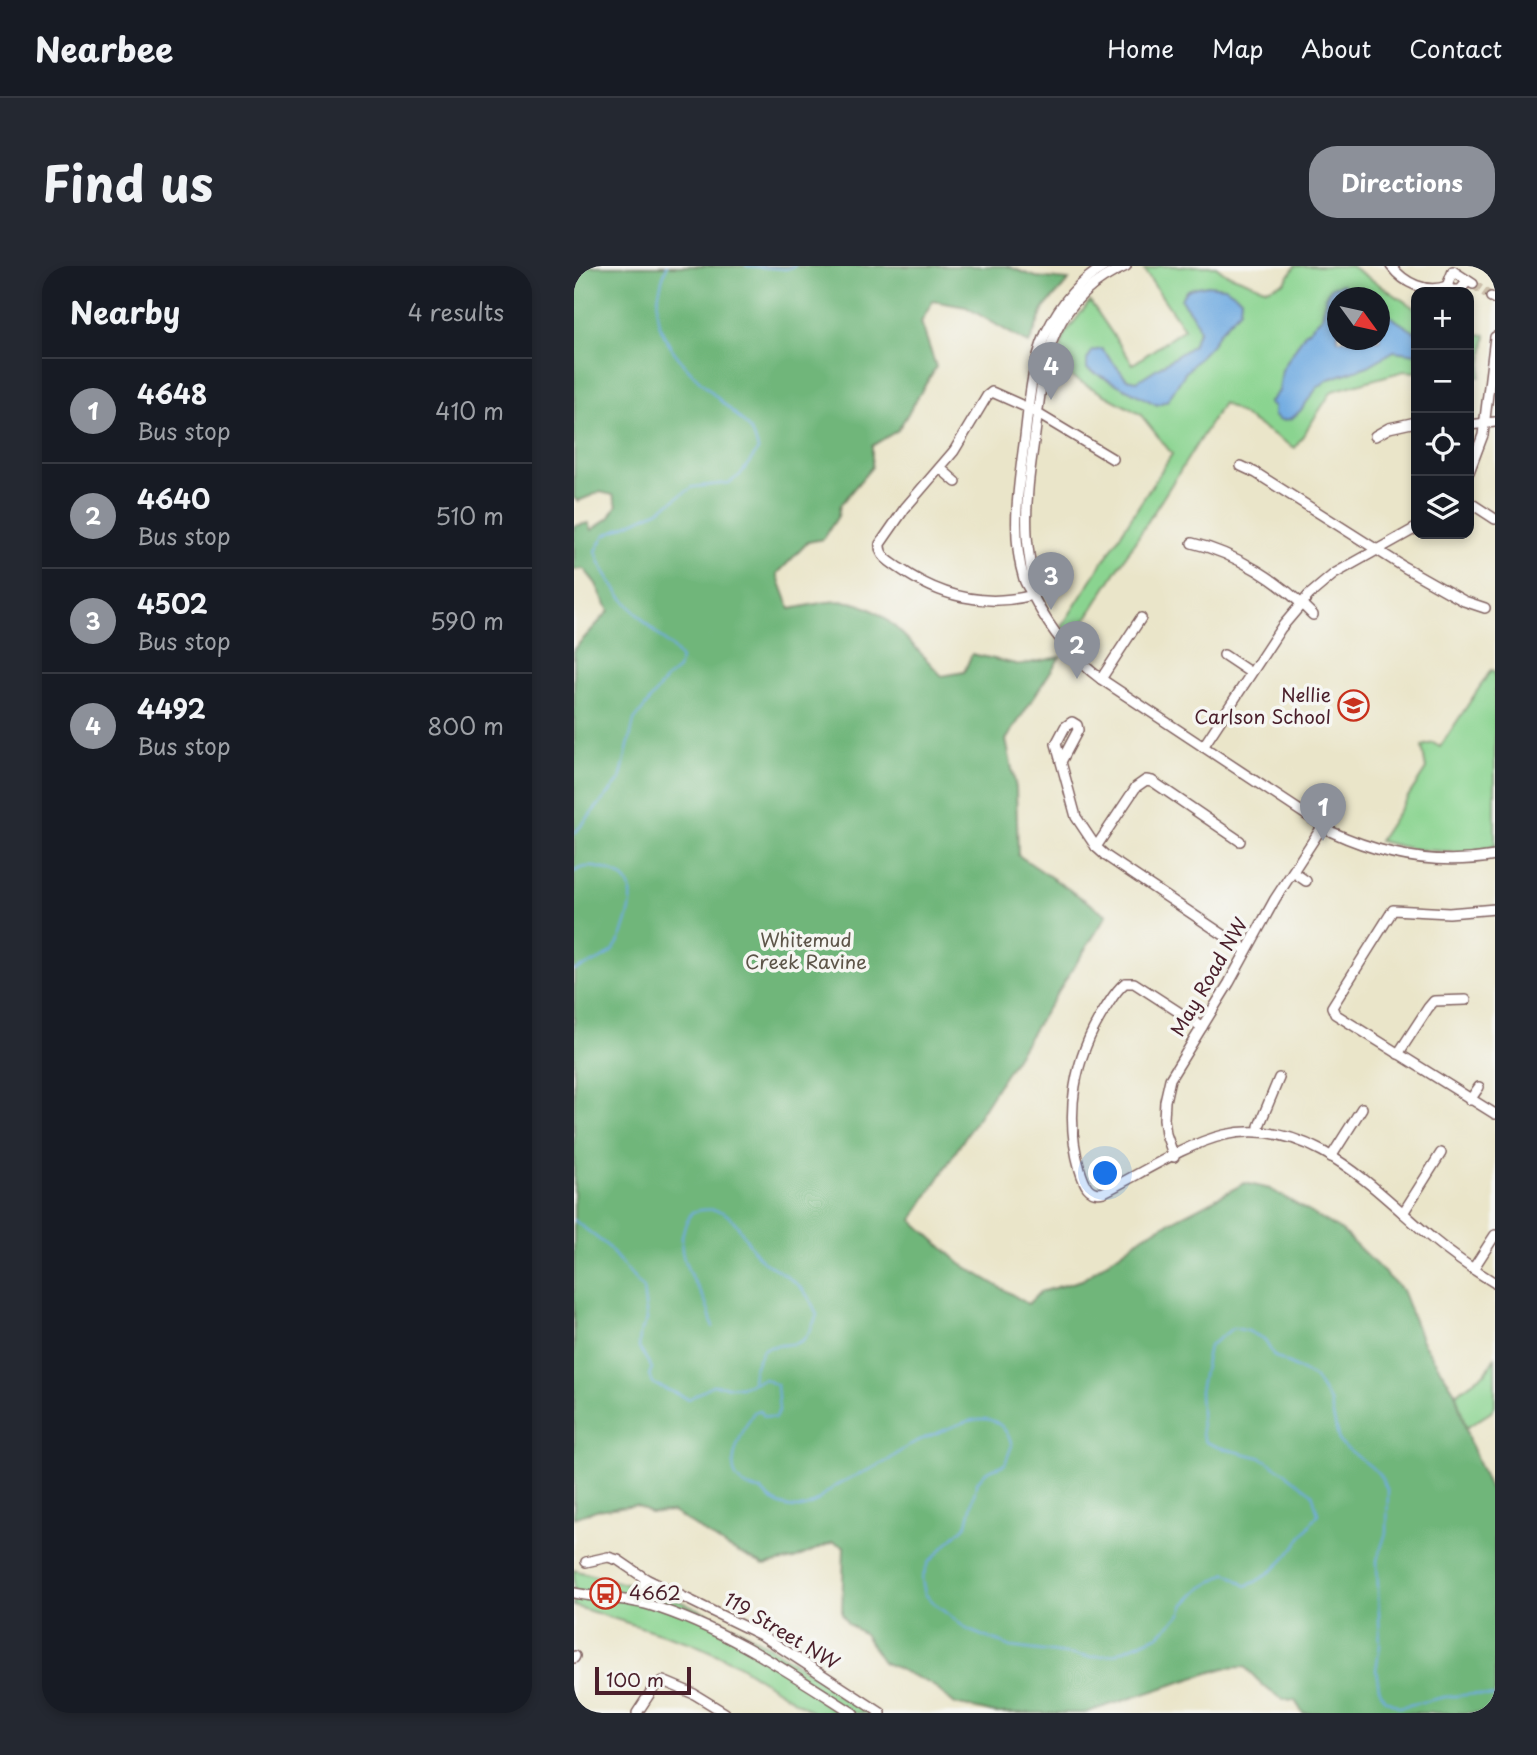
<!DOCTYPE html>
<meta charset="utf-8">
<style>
body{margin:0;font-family:"Playpen Sans",sans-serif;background:#242831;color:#f1f3f6}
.controls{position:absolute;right:21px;top:21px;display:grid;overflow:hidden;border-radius:14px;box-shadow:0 4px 10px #0003}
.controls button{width:63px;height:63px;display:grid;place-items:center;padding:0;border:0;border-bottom:2px solid #363941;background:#171b24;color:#f1f3f6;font:35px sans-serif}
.compass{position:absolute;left:753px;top:21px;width:63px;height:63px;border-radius:50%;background:#171b24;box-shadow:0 4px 10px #0003;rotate:123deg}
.scale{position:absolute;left:21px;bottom:18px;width:96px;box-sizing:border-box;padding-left:7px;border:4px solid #4a1f2b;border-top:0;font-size:19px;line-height:24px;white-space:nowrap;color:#4a1f2b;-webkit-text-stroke:5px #f6f6f2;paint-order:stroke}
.you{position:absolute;left:532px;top:908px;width:24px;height:24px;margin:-18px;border:5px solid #fff;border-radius:50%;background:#1a73e8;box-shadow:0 0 0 10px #1a73e833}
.badge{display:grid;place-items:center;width:46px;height:46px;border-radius:50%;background:#8c9099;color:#fff;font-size:23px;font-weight:700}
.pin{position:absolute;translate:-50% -58px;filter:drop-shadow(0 2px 4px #0008)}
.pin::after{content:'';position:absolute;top:37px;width:24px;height:21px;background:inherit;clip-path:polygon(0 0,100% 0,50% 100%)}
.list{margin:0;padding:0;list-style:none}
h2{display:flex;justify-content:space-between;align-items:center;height:91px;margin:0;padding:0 28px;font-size:30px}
h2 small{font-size:23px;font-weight:400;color:#9ea1a6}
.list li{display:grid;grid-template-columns:46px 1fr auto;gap:21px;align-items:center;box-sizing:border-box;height:105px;padding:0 28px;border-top:2px solid #363941}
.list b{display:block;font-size:26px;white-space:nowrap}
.list p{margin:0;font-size:23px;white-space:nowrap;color:#9ea1a6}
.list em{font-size:23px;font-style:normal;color:#9ea1a6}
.icon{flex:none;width:38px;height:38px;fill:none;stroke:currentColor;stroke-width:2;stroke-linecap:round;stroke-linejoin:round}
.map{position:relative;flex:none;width:921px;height:1447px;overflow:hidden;border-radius:28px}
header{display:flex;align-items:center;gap:42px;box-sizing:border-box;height:98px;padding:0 35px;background:#171b24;border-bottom:2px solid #363941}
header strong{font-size:33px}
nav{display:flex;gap:38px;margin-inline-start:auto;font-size:24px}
.intro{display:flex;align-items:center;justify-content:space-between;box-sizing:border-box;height:168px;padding:0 42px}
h1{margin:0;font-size:49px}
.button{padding:18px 32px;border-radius:28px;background:#8c9099;color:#fff;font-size:24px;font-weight:700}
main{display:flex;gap:42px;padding:0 42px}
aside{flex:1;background:#171b24;border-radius:28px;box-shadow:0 4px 10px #0003}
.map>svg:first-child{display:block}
.green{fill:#8ad490;stroke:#6a7a5e;stroke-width:2;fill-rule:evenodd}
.forest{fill:#6fb67a;stroke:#5c6a52;stroke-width:2}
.water{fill:#71abe1;stroke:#5e6586;stroke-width:2}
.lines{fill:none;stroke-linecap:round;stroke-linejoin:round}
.stream{stroke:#71abe1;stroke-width:2}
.minor-tunnel{stroke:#cabda9;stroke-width:9;stroke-dasharray:9 4.5;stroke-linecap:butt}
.minor-casing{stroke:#826462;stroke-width:12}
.minor{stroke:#fff;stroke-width:9}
.labels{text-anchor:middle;stroke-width:7;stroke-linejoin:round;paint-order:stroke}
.poi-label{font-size:19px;fill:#4a1f2b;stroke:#f6f6f2;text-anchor:end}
.park-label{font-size:19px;fill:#5d5549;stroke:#f6f6f2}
.street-label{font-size:19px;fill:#4a1f2b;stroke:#f6f6f2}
</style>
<header>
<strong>Nearbee</strong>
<nav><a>Home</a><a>Map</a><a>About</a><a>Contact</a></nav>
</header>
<div class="intro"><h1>Find us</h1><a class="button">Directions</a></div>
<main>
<aside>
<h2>Nearby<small>4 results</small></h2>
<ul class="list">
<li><span class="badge">1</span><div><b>4648</b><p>Bus stop</p></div><em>410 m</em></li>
<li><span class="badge">2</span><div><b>4640</b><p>Bus stop</p></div><em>510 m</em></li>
<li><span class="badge">3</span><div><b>4502</b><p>Bus stop</p></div><em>590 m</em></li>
<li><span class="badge">4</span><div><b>4492</b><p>Bus stop</p></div><em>800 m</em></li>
</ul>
</aside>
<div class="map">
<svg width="921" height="1447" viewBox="0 0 921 1447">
<rect width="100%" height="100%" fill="#f6f6f2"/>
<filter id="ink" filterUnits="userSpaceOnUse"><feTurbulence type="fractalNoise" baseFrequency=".0143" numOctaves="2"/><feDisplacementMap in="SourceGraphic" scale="14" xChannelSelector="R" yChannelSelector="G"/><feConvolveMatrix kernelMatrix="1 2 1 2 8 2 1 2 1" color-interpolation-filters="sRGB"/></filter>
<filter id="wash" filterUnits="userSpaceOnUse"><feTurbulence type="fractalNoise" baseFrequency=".00686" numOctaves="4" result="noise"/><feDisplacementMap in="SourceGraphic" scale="28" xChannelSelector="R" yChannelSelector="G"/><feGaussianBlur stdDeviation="1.57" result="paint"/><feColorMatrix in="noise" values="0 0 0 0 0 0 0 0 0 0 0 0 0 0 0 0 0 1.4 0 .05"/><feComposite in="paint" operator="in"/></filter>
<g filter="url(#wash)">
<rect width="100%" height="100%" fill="#eae5c9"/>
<g class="green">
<path d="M585,0H642L651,7L693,23L711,16L721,0H777L842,43V106L830,105L758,125L721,182L649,137L500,372L488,360L598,188L566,148L481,102L491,68L516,35L559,98L610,63L570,4ZM764,32H806V74H764Z"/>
<polygon points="895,67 912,69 906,111 895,110"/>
<polygon points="917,404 921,406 921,580 892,587 839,583 805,575 852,503 848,480 859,477 866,481"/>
<polygon points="921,1092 921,1140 917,1146 892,1162 882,1128 912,1106"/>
<path d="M0,1304C37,1315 78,1323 113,1338C179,1366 238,1408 298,1447H240L161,1397L120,1378L0,1340Z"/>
</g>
<path class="forest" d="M0,0H433L462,11L495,14L470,42L455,78L392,41L359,35L347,56L362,101L324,164L298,180V201L266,239L264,250L249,273L234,276L203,308L216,343C235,340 256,333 276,336C311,341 343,385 368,410L390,406L398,388L446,399L486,391L432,474L442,522L444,589L533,649L338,954L387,998L454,1038L466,1026L508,1014L571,969L671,917L696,923L768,965L828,1024L848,1075L881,1126L896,1178L915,1222L921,1231V1447H729L721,1435C702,1436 684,1414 671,1401L650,1402L511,1447H421L381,1438L357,1418L309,1396L290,1368L274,1358L268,1348L270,1280L259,1276L220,1293L190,1299L153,1281L99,1246L76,1247L62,1239L22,1244L0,1252V383L35,345L22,318L10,303L0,304V260L15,257L18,264L36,251L43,239L39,229L26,226L4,235L0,232Z"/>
<g class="water">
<polygon points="768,18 787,31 764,32 764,74 806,74 806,44 842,67 842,88 820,85 794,100 755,113 743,122 727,144 717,153 707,154 700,149 700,140 695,137 705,125 708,104 731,67 748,51 752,29 758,21"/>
<path d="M633,19L651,21L667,32L666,44L645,66L638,78L611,107L594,134L583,139L513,103V94L518,85L528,83L553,113L563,115L618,80L625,64L621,53L607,34C611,20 621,22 633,19Z"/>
</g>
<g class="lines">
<g class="stream">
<polyline points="172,0 212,3 221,0"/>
<path d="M0,568L46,514L60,455L92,413L104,403L107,393C99,381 90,375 80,365C58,344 30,315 22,285L31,269L85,244L119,221L155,217L166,209L184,184C180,163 165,152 150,138C128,118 90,83 84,53C81,38 87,14 93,0"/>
<path d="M0,606C9,600 15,600 26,602C57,610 63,624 53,654C50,665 46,676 39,684C30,694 12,699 0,704"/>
<path d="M0,954L32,979L69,1023L73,1054L66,1068L65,1082L78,1102L75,1109L80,1118L115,1133L138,1119L166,1121L190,1113L203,1119L205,1145L201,1152L190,1150L186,1144L180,1146C165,1170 139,1220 187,1224C196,1235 209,1242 224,1242C240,1242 248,1229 260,1221C276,1210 296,1205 313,1195C320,1191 327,1184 334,1180C344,1174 353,1171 363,1167C393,1155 425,1138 438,1179L431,1198L413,1205L403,1216L393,1258L354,1297L348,1313L351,1328L363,1340L394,1364L437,1381L516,1391L538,1389L585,1369L607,1348L611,1338L626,1323L653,1307L672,1320C705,1308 724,1275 744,1248L738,1227L707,1204L688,1192L644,1181L632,1176L628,1167L626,1125L635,1080L659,1062L674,1065L690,1073L700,1090L741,1112L756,1136L765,1176L805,1207L814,1225L813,1264L803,1294L806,1379L802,1404L805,1422L810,1433L826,1441L870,1431L901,1428L921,1431"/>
<path d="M139,1061C136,1050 134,1038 128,1029C111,1000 97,978 118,946C163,934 162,967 187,993C191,998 199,1001 205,1005C226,1019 233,1024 243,1049C227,1090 221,1072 189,1083L180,1102L178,1114"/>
</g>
</g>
</g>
<g filter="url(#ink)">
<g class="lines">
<polyline class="minor-tunnel" points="899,18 917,31"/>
<defs>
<g id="minor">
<path d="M531,0C505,15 485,40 472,67C458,99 455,135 451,171C445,217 436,267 450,313C452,320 457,325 460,332C477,365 497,391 527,413L758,566C810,590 863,600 921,590"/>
<path d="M817,0C830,17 852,28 873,20L878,24H886L894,15"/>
<polyline points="873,20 879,5 899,18"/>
<polyline points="917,31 921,33"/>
<polyline points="895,159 921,156"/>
<polyline points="801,170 815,162 842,156"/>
<polyline points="667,200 682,207 830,301 890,335 911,342"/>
<polyline points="366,202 382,216"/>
<polyline points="895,206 909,169 921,71"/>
<polyline points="895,236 921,253"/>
<path d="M618,277C662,287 707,316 739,349"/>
<path d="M459,328C459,308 454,289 453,269C451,235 456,202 461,168C470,94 474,34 552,0"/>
<path d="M459,329C411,342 365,330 325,302C316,296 305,290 306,278L331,242L380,185L413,130L418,126L454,142L539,193"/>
<polyline points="650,389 677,407"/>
<polyline points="527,413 567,352"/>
<polyline points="629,481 707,362 735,329 760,308 842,262"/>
<polyline points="487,496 482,478 491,461 498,456 503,459 504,464 487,496 502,551 522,581 532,590 672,684"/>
<polyline points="522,581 562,521 572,514 578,515 666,575"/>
<polyline points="719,606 732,615"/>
<polyline points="921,643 875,647 819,644 758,741 761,748 921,848"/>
<path d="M628,761L560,717H551C542,724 537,734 531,743C500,791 490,849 506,904C510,917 514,930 530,926C566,908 612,878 650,869C737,849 801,925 860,974C879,990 900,1004 921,1017"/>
<polyline points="824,788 854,742 860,735 892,734"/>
<polyline points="896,834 905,821"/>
<polyline points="685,866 685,860 705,812"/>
<polyline points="600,891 592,868 590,853 591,835 596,813 655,717 701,633 748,561"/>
<polyline points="757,891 788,842"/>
<polyline points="829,947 867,887"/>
<polyline points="899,1003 921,969"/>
<polyline points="12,1296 34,1291 44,1294 72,1313 189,1370 307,1447"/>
<path d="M0,1327C25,1332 51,1332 75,1339C150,1362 213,1405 279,1447"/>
<polyline points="63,1336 72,1313"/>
<polyline points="0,1392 1,1390"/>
<polyline points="63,1447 80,1421 89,1415 120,1428 151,1447"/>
</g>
</defs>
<use href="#minor" class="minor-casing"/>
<use href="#minor" class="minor"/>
</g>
</g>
<defs>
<symbol id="school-ring" viewBox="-11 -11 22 22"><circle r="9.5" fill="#f6f6f2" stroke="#c8321e" stroke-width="1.5"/><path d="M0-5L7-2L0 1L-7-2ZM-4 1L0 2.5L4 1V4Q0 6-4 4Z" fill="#c8321e"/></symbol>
<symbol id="bus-ring" viewBox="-11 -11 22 22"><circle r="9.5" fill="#f6f6f2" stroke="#c8321e" stroke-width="1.5"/><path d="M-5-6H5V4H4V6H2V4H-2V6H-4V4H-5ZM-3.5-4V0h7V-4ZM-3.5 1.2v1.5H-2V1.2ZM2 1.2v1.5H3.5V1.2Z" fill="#c8321e"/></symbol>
</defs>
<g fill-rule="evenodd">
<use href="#school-ring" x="762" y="422" width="35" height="35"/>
<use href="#bus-ring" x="14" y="1310" width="35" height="35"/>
</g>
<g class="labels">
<g class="poi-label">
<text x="757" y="436">Nellie<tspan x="757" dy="22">Carlson School</tspan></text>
<text x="55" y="1334" text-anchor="start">4662</text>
</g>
<g class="park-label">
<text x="232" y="681">Whitemud<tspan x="232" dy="22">Creek Ravine</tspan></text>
</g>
<g class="street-label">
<text transform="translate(635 711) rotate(-60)" y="7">May Road NW</text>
<text transform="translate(208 1365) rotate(31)" y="7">119 Street NW</text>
</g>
</g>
</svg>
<div class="controls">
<button>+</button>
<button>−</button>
<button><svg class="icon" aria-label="locate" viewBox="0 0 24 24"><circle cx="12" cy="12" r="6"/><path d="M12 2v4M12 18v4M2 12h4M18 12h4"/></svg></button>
<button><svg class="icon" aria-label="layers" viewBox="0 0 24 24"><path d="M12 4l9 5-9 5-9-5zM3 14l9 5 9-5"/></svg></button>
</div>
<svg class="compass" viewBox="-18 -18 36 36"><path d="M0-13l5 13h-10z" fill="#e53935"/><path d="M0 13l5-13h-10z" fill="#9ea1a6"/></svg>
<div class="scale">100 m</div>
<div class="you"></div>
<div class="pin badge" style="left:749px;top:575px">1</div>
<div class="pin badge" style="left:503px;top:413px">2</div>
<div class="pin badge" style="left:477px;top:344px">3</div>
<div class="pin badge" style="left:477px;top:134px">4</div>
</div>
</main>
